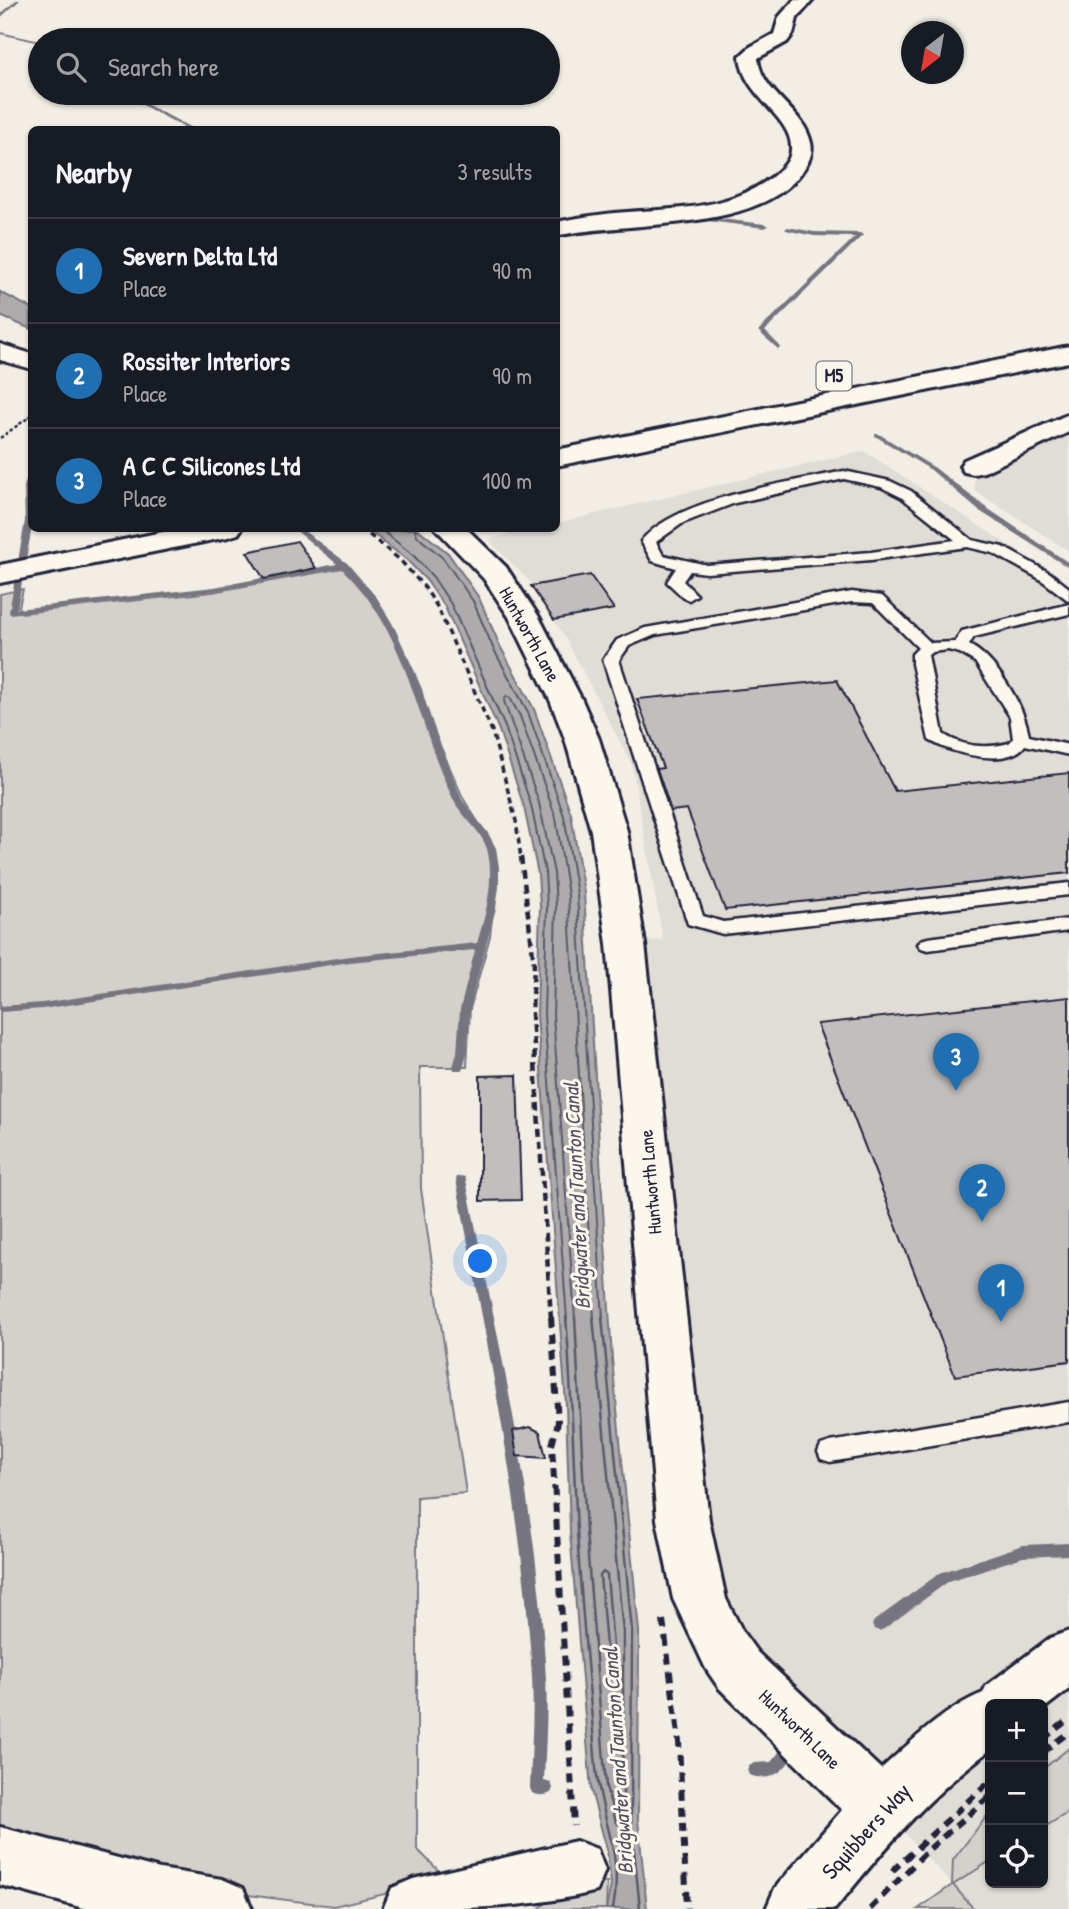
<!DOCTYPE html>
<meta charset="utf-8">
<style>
body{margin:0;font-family:"Patrick Hand",sans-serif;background:#20242c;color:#f1f3f6}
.controls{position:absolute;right:21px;bottom:21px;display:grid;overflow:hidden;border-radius:10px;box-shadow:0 2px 5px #0004}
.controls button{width:63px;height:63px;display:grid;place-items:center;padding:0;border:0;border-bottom:2px solid #363941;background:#171b24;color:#f1f3f6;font:35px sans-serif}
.compass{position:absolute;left:901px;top:21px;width:63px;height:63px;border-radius:50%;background:#171b24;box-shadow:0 2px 5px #0004;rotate:211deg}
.you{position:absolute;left:481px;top:1262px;width:24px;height:24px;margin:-18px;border:5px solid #fff;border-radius:50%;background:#1a73e8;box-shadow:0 0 0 10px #1a73e833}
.badge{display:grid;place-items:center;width:46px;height:46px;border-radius:50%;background:#1f6fb2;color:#fff;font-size:23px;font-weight:700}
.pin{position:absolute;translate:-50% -58px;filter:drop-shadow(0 2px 4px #0008)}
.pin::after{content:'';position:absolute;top:37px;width:24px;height:21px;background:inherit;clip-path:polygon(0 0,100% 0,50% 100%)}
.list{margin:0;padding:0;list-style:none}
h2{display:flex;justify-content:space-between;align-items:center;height:91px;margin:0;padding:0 28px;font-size:30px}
h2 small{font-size:23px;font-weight:400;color:#9ea1a6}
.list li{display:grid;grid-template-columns:46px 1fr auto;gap:21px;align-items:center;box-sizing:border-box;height:105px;padding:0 28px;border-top:2px solid #363941}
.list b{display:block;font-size:26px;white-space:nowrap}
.list p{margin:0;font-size:23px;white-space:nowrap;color:#9ea1a6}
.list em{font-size:23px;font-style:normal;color:#9ea1a6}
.icon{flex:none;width:38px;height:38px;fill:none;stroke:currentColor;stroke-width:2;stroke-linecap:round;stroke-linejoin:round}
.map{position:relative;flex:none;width:1069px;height:1909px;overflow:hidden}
.search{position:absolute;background:#171b24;box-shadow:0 2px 5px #0004;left:28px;top:28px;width:532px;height:77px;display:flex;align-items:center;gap:18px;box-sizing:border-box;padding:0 24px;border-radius:38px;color:#9ea1a6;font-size:26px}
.panel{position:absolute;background:#171b24;box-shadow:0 2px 5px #0004;left:28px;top:126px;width:532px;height:406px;border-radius:10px}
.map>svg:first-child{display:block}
.built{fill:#e0dcd6;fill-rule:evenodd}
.green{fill:#d4d1cc;stroke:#7b7a84;stroke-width:2}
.water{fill:#aeabad;stroke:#76747f;stroke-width:2}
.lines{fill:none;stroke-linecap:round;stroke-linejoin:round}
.shore-far1{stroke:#5a5969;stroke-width:2}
.shore{stroke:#5a5969;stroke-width:2.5}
.stream{fill:#76747f;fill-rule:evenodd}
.building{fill:#c2bebe;stroke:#22223b;stroke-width:2}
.service-casing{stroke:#22223b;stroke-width:5}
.minor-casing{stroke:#22223b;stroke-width:6}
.motorway-casing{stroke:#22223b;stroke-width:6}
.path-far3{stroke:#22223b;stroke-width:2.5;stroke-dasharray:3.5 2.5;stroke-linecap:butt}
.path-far2{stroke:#22223b;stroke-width:3.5;stroke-dasharray:6 4.5;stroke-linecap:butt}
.path-far1{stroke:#22223b;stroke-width:4.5;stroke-dasharray:8 5;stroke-linecap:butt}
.path{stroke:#22223b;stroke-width:6;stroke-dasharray:10 7;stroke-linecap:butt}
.service{fill:#fbf7ec;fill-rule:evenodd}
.minor{fill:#fbf7ec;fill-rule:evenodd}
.motorway{fill:#fbf7ec;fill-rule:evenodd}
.labels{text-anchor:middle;stroke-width:6;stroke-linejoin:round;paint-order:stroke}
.shield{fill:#fbf7ec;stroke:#636270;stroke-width:2}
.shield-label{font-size:18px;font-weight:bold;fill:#22223b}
.street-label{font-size:19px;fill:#22223b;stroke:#fbf7ec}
.water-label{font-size:21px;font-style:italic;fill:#535263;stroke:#fbf7ec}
.near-street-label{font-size:23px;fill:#22223b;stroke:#fbf7ec}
</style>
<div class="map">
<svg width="1069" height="1909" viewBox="0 0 1069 1909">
<rect width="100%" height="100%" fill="#f2eee5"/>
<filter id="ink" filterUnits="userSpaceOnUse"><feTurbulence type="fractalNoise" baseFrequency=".0143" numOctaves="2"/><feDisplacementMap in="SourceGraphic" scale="14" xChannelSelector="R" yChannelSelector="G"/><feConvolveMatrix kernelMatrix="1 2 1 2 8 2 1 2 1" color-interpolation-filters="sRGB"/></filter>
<g filter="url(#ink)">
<g class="built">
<polygon points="1069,422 1069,551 975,491 974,466"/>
<path d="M864,451L1021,553L1069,588V1909H926L952,1884L881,1808L718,1644L626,944L663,940L632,765L566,639L531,583L488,539L531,529L556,528L557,523ZM990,1704H1043V1883H990Z"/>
</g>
<g class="green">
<polygon points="348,567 377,600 394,629 421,689 429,720 463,798 493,846 496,884 490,936 470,1009 467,1067 420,1067 421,1189 466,1493 417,1497 417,1849 444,1876 393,1892 334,1906 216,1891 0,1834 0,594 23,589 19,607 22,613 212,592"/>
<polygon points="1069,1748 1069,1812 1043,1828 1043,1769"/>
<polygon points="990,1812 990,1861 953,1885 974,1909 918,1909 952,1885 953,1860"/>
<polygon points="607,1882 606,1909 539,1909 550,1899"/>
</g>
<g class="water">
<polygon points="0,292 31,308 31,329 0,316"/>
<polygon points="367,529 418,529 448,553 479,598 500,646 534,709 571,814 584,893 612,1359 639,1631 638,1819 647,1909 606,1909 611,1885 607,1850 591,1790 570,1532 566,1405 537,1015 540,905 538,874 524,807 499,730 445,607 427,581 407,560"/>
</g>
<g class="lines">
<g class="shore-far1">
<polyline points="379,528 413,555 433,577 451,604 505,727 531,805 545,872 547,906 544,1015 567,1319"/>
<polyline points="415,528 417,536 443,558 473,601 494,650 528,712 564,816 577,894 603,1319"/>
<polyline points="575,1319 553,1015 556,906 554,873 539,803 504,701 506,696 510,698 520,716 556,818 568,895 594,1319"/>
</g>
<g class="shore">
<path d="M566,1317C572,1388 573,1459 577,1530C581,1609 590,1689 596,1768C601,1821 624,1854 613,1909"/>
<polyline points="575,1317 586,1531 606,1787 616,1822 619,1824 623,1821 623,1632 593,1317"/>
<polyline points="602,1317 632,1631 631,1820 640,1909"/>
<polygon points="603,1572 607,1575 613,1646 609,1649 606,1646 600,1576"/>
</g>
<g class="stream">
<polygon points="16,0 20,0 0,18 0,15"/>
<polygon points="0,32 40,41 40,43 0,34"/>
<polygon points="120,93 125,93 196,130 189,130"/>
<polygon points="693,216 765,224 768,226 765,228 691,219 691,217"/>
<polygon points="788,227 814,232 860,233 863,235 765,331 780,346 780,348 778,349 758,331 855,237 814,236 786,230 785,229"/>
<polygon points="875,434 879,434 935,468 984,506 1069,563 1069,568 978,510 931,470 875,436"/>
<path d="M32,468V527L17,609L214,587L337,564L293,528H300L347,563L377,598L392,623L415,672L442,750L462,800L488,833L496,848L499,867V887L496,908L474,990L469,1016L467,1053L462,1070H454L453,1067L457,1053L460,1009L475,950L350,962L42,1009L0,1012V1006L42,1003L350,956L477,943C486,913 495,880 487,849C481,830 463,818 454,801C415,722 411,638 345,572L341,568L214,591L10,614L9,612L25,521L24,487L29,470Z"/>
<path d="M461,1176L465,1177L466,1180C499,1345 538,1511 546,1680C548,1714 545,1747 544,1781L551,1783L553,1788L551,1793C544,1796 539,1796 532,1793L530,1788C531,1751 534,1714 532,1677C523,1509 487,1345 456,1180L457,1177Z"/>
<polygon points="1069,1543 1069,1555 1023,1557 949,1581 884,1629 879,1631 874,1629 872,1625 874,1621 940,1573 1023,1545"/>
<path d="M794,1738L799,1740L801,1745L799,1750C784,1768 776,1784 749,1775L747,1770L749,1765L754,1763L771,1762L789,1740Z"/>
</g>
</g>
<g class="building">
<polygon points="297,541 316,568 264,579 247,552"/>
<polygon points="590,575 614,609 554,620 531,586"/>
<polygon points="837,680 895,791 1069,773 1069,873 725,910 687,809 671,811 657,769 663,768 637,699"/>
<polygon points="1069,997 1069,1361 955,1376 817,1024"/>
<polygon points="517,1075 521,1200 480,1201 480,1076"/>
<polygon points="530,1427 540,1432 546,1458 517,1456 513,1431"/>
</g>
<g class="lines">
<defs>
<g id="service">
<path d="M844,471L890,481L911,491L972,540L1003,547L1050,573L1069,588V601L1040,579L993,553L967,547L871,560L707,573L690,571L683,581L697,595L689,600L684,598L667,582L676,568L652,561L641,541C678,497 788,483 844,471ZM844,479L881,487L901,497L955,540L871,552L707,565L663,555L656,542L683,523L735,503Z"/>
<path d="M852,592L882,596L931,643L955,642L962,631L1069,604V614L974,637L969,645C996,658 1025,707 1029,736L1069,745V755L1025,745C1008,769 950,753 929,740L912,664V654L918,648L873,603L852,602L655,635L629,646L619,660L703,916L723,922L1069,883V895L723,934L688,924L603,660L617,640L645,628ZM948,650L960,653L975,662L1010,717L1013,739L1009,743C986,749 963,747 943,734L928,655L932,652Z"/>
<polygon points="1069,919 1069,931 928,950 921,948 918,944 921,940 928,938"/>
<polygon points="1069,1402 1069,1422 830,1462 821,1459 818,1452 821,1445 830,1442"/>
</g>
<g id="minor">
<path d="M794,0H813L797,18L793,34L787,42L758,58C761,94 804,109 811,143C814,154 807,165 801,173C756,234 626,220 556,236V222C576,218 595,215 614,213C669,208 726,212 772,177C782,169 792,160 791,147C791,116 742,95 740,56L750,47L774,34L779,17Z"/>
<polygon points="0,344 32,354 32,369 0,360"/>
<polygon points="1069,414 1069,432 984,472 974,474 964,472 960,466 964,460"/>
<path d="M435,528H466L506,567L539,617L582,700L599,739L627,831L645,944L709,1520L726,1599L744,1634L757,1652L881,1769C911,1742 945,1708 983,1693L986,1686L1050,1638L1069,1631V1689L1043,1709V1704H990V1750C926,1798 885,1848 835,1909H766L775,1888L842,1810L719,1688L706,1669L673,1599L657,1520L607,944L591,831L565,739L550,700L509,617L484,579Z"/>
<polygon points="0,1827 160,1869 222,1879 243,1888 252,1909 87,1909 0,1885"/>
<path d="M576,1841L597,1849L605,1870L597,1891C530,1909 454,1909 383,1909L392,1888L413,1879Z"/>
</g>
<g id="motorway">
<polygon points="1069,346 1069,362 556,466 556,450"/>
<polygon points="182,528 242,528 238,534 228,537 0,583 0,565"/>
</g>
</defs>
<use href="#service" class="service-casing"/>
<use href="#minor" class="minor-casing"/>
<use href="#motorway" class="motorway-casing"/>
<polyline class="path-far3" points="0,438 32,415"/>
<polyline class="path-far2" points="361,528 400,560 425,588 438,608 492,731 516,821 521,859"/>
<polyline class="path-far1" points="521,857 534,963 532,1014 551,1319"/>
<g class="path">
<polyline points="551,1317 558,1422 552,1445 574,1826"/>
<polyline points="663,1620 679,1742 687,1909"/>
<polyline points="1043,1739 1069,1719"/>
<polyline points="1043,1752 1069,1732"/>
<polyline points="892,1871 990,1781"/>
<polyline points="870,1909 928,1850 990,1796"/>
</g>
<use href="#service" class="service"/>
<use href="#minor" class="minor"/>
<use href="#motorway" class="motorway"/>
</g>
</g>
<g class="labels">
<rect class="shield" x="816.5" y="361.5" width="35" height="29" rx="5"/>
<g class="shield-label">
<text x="834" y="382">M5</text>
</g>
<g class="street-label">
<text transform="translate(530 634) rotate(61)" y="7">Huntworth Lane</text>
<text transform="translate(650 1182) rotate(-95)" y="7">Huntworth Lane</text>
<text transform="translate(800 1729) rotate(44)" y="7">Huntworth Lane</text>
</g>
<g class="water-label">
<text transform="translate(577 1196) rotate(-93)" y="7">Bridgwater and Taunton Canal</text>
<text transform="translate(618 1761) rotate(-94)" y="7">Bridgwater and Taunton Canal</text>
</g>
<g class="near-street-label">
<text transform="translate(866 1831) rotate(-48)" y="8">Squibbers Way</text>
</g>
</g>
</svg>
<div class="controls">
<button>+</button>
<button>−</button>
<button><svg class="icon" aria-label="locate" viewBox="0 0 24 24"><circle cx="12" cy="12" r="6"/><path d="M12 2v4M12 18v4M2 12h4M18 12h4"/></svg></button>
</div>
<svg class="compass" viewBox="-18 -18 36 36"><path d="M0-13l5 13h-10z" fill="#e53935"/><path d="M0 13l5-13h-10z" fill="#9ea1a6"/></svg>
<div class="you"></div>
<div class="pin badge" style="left:1001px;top:1322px">1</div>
<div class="pin badge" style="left:982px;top:1222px">2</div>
<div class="pin badge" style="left:956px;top:1091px">3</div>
<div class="search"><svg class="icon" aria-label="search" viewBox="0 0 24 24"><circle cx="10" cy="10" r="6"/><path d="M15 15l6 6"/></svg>Search here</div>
<section class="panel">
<h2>Nearby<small>3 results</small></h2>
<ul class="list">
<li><span class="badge">1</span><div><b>Severn Delta Ltd</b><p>Place</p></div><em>90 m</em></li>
<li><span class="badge">2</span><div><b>Rossiter Interiors</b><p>Place</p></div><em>90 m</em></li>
<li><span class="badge">3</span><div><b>A C C Silicones Ltd</b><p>Place</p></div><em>100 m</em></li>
</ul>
</section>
</div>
